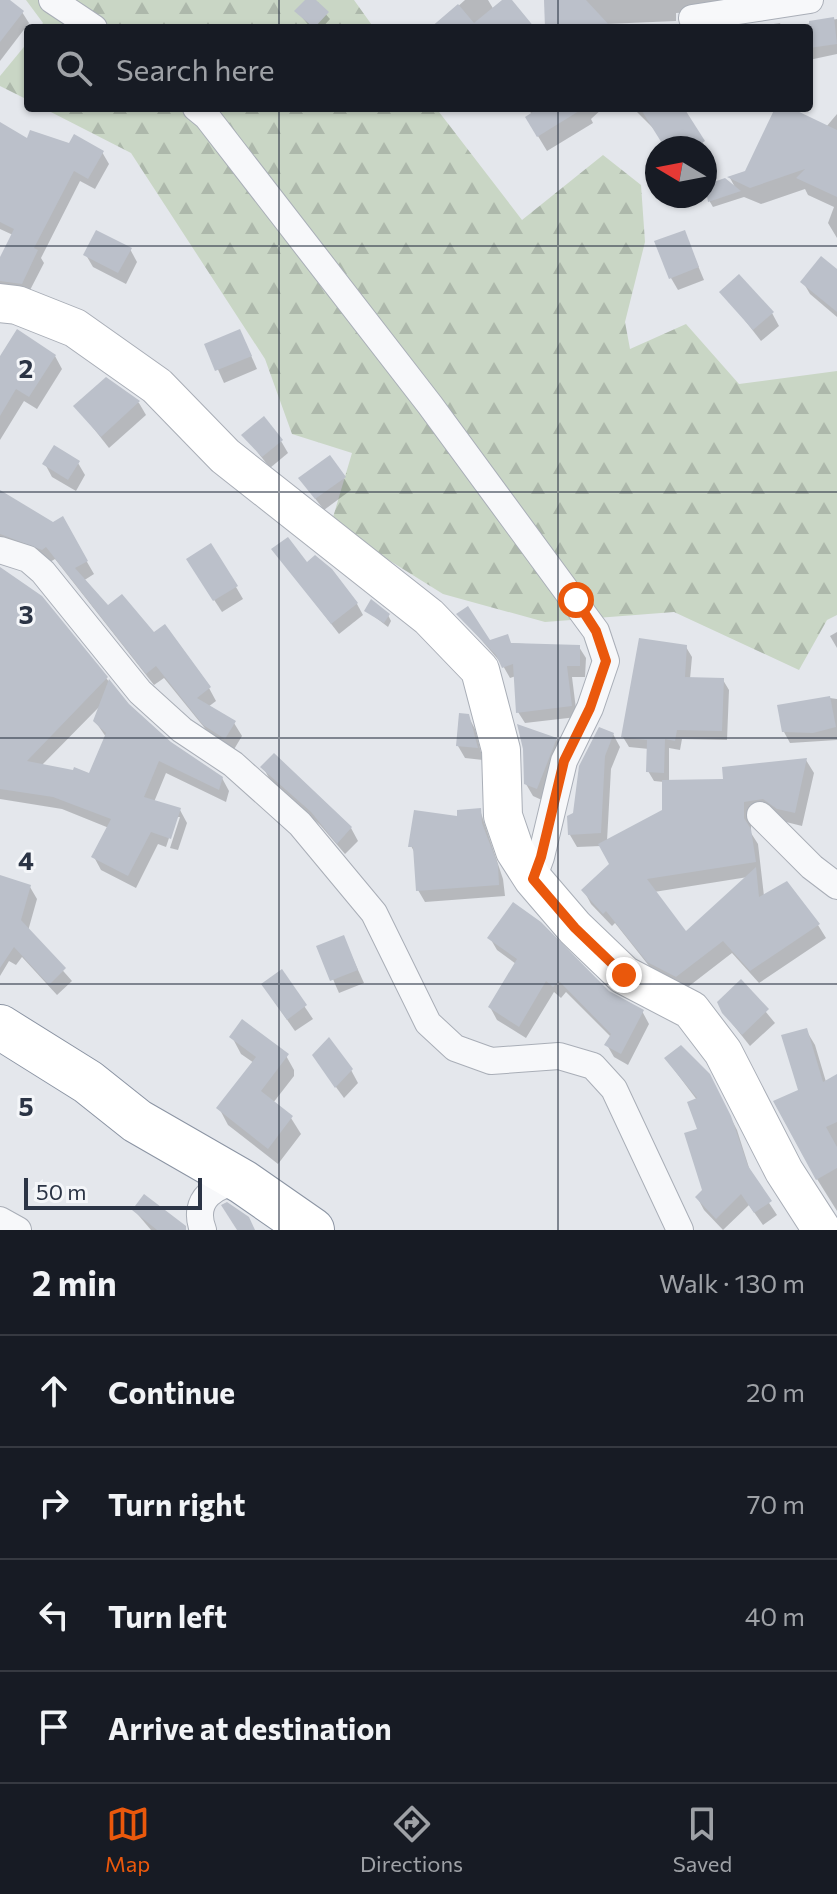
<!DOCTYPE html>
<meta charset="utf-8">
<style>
body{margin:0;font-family:Commissioner,sans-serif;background:#242831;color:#f1f3f6}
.compass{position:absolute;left:645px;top:136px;width:72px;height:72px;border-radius:50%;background:#171b24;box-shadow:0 2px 6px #0004;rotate:280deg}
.scale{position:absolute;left:24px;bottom:20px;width:178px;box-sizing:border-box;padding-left:8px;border:4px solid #2b3445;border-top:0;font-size:22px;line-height:28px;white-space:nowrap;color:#2b3445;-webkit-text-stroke:6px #f4f6f9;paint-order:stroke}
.stop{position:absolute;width:24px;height:24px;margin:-18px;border:6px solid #ea580c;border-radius:50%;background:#fff}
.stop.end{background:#ea580c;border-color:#fff;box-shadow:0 2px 8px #0008}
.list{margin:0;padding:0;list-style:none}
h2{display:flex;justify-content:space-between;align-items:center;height:104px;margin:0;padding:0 32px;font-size:34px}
h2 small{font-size:26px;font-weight:400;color:#9ea1a6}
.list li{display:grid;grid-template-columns:52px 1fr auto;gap:24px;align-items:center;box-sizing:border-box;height:112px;padding:0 32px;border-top:2px solid #363941}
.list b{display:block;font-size:30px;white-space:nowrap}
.list em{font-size:26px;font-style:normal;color:#9ea1a6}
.icon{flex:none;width:44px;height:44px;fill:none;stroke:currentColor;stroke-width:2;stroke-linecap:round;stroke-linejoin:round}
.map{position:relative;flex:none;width:837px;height:1230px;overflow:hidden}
.search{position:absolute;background:#171b24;box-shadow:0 2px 6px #0004;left:24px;right:24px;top:24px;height:88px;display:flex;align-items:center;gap:20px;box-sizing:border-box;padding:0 28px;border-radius:8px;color:#9ea1a6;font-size:30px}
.sheet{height:552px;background:#171b24}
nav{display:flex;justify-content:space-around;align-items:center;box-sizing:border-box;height:112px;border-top:2px solid #363941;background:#171b24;font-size:22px;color:#9ea1a6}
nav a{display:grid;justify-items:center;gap:4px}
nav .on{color:#ea580c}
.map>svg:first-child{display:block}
.forest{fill:url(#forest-firs)}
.shadow{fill:#0003;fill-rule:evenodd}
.building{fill:#bbc0ca}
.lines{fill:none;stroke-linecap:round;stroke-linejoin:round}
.street-casing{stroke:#a9aeb7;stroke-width:28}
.secondary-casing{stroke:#a9aeb7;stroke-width:40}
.highway-casing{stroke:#8b94a3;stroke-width:46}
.street{stroke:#f7f8fa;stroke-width:26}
.secondary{stroke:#fff;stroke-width:38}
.highway{stroke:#fff;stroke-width:44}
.route{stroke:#ea580c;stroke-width:10}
.grid{fill:none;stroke:#2b3445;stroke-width:2;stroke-opacity:0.55}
.grid-label{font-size:26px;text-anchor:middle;font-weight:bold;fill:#2b3445;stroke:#f4f6f9;stroke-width:6;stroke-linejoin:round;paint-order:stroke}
</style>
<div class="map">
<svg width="837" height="1230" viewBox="0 0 837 1230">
<defs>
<pattern id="forest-firs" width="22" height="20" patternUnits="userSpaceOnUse" patternTransform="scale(2)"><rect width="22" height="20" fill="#c9d6c5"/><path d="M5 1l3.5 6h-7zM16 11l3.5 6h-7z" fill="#adb8ab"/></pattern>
</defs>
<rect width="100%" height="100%" fill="#e4e7ec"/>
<g class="forest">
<polygon points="26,0 354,0 374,28 39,28 43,23"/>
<polygon points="28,42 28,100 0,86 0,76"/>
<polygon points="43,108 436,108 522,220 603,155 641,185 645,242 625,322 630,349 686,324 739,384 837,371 837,615 827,620 799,670 674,612 545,622 443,594 331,524 352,453 292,434 265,359 131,153"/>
</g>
<g class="shadow">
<polygon points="0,0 7,0 22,12 29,23 0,61"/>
<polygon points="308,0 313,0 330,19 322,28 311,28 297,11"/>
<polygon points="465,0 488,0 494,10 510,0 533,28 467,28 455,9"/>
<polygon points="546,0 740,0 741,10 676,13 676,21 606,24 610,28 547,28"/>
<polygon points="837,19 837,54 809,60 809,28 746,28 780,23 782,28"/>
<polygon points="528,108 603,108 591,119 593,123 547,151 527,118 532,115"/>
<polygon points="633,108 684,111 712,158 705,162 705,148 666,148 654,129"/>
<polygon points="777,108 787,108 826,127 837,114 837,238 828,223 834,207 808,195 805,189 761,204 744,197 713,207 710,202 705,187 724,180 736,189 730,178 747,172"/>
<polygon points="0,125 28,141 102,152 109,164 95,189 80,181 41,258 44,263 28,294 0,293 0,261 13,235 0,229"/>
<polygon points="684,232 704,280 678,290 671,278"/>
<polygon points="130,249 137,262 126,284 93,267 86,255"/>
<polygon points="837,272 837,317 810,294 803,282"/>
<polygon points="725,295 772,313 779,326 761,341"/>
<polygon points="246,344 257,369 224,383 207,345"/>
<polygon points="55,356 62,369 37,409 24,401 0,440 0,360"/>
<polygon points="106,379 139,403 146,415 109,448 76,406"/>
<polygon points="244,435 281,441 288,453 270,468"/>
<polygon points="78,463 85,475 76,491 52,477 45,464"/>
<polygon points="344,478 351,490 324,510 300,479"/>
<polygon points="0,492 53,525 62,519 94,574 83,581 108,608 153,635 209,688 216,701 208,707 234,723 242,736 233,751 212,737 164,678 154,685 55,559 50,562 0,551"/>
<polygon points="274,550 307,565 357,604 363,615 339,634"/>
<path d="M0,568L40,597L128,705L170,743L222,778L229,791L226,802L166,773L154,802L180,810L187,823L178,850L170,848L180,817H176L166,847L158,844L136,888L101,870L94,857L109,828L62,809L0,799ZM102,704L95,721L106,737L90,776L41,766Z"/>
<polygon points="196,572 236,587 243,599 222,612"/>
<polygon points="367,611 388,615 391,621 388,627"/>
<polygon points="459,614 489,642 579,647 586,658 585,677 572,677 577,717 525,723 518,712 516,676 510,678 502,664"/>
<polygon points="837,632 837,648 830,636"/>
<path d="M686,647L692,657L690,679L723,680L729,690L727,740L682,739L680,750L669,748V782L725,781L806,760L814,773L802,826L786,822L772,812L751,815V833L758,844L764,896L818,925L826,938L759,983L732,953L684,990L657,976L615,923L612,926L591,904L584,891L611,865L601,846L577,847L570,835L575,815L613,734L620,747L611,769L607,841L664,811V782L654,781L648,771L649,749L629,747L623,737ZM748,877L686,934L654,892Z"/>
<polygon points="830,698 837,699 837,740 790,743 784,732"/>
<polygon points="468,716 475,729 483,760 465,758 458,746"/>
<polygon points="556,739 563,752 544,801 533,796 526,784"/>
<polygon points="263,767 351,828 358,841 345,854 320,825 270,780"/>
<polygon points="480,810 503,879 505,896 425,902 418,890 416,855 411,846"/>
<polygon points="0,877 30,887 37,899 28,931 72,981 57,995 22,957 16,965 9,961 0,976"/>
<polygon points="343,937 364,983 339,993 319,947"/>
<polygon points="490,938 642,1011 649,1024 628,1065 614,1057 607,1045 611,1037 566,992 561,998 554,992 526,1038 497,1020 490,1007 516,964 497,950"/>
<polygon points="281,972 313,1019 295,1031 271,997"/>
<polygon points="741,982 775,1023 750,1046 723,1012"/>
<polygon points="806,1030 815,1045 835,1112 837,1100 837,1211 817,1179 800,1091"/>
<polygon points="232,1037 284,1052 294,1070 294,1076 273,1103 291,1118 301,1134 278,1164 228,1125 219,1108 254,1063 241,1054"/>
<polygon points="666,1059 716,1089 737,1130 752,1177 777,1215 763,1225 749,1205 723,1230 704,1210 697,1197 705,1190 697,1100"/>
<polygon points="322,1068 351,1070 358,1083 344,1098"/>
<polygon points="134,1210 184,1230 151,1230"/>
</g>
<g class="building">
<polygon points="0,0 10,0 24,11 0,42"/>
<polygon points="305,0 316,0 329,12 314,28 294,11"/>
<polygon points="502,0 512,0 535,28 430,28 458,4 474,23"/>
<polygon points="544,0 586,0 612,28 545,28"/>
<polygon points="834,17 837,44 809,48 809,21"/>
<polygon points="539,108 584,108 537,137 525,117"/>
<polygon points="640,108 684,108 705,141 694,148 665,148"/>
<polygon points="775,108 791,108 837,130 837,197 796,178 805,169 750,188 727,177 745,171"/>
<polygon points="0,122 27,138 30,130 69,143 74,134 104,151 88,179 74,171 34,248 38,250 22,284 0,281 0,257 14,229 0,222"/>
<polygon points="725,178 741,191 708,202 705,185"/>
<polygon points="96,230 132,248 118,273 83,255"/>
<polygon points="685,230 699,267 669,279 654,241"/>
<polygon points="821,256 837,269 837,312 800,282"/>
<polygon points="739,274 774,312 753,330 719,292"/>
<polygon points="17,329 56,355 29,397 16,389 0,416 0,356"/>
<polygon points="240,329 252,356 215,371 204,344"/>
<polygon points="106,377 140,401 101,437 73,406"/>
<polygon points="264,416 283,440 262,457 241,435"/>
<polygon points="54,445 80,461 68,480 42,464"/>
<polygon points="330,455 346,477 315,499 298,478"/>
<polygon points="0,490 53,522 63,516 88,561 75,568 108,605 122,594 154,632 165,624 211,687 197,698 236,721 225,739 203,725 156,666 146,674 46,547 42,550 0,534"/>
<polygon points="288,537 307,562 315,555 332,569 358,603 331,624 271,549"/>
<polygon points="211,543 238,586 213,601 186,559"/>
<polygon points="0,567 42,596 108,677 27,761 73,770 74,767 89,773 106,733 93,721 109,679 129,704 171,742 223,777 219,790 159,761 144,797 181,808 171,839 151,832 128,876 91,857 111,819 53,797 0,789"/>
<polygon points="371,599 390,614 384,623 364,611"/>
<polygon points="468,606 490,640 508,634 511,643 580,645 580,666 567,666 572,706 516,713 513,664 502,668 496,655 456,614"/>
<polygon points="639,638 687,645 685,677 724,678 722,731 677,730 675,741 665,739 664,773 646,772 647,740 621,737"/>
<polygon points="830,696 836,727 813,733 782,732 777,705"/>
<polygon points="459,713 469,714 478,748 456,746"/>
<polygon points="517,724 557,738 537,789 524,784 523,749"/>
<polygon points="599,727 614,733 605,756 601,833 568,835 567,816 573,813 579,766"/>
<polygon points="274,753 352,827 337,844 311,812 260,767"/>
<polygon points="807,758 795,813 777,809 763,799 744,802 744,818 751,829 756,862 647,879 686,931 756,867 759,897 787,881 820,924 750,971 723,941 676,977 647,962 606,911 603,914 581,890 609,864 598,844 662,810 662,780 723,779 722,767"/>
<polygon points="481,808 482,823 498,865 499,885 416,891 413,847 408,847 414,810 457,816 457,810"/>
<polygon points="0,875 31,885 21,920 66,968 49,985 14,947 0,968"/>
<polygon points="513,902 541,922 609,991 644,1010 621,1054 604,1045 611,1034 559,981 553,987 546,981 519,1027 488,1007 517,959 487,938"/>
<polygon points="344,935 358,970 330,981 316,946"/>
<polygon points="282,969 307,1005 287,1020 261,984"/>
<polygon points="741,979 769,1009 742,1035 722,1013 717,1002"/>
<polygon points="242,1019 289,1054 261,1091 293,1116 268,1149 216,1108 256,1057 229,1037"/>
<polygon points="807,1028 823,1082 837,1074 837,1122 826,1127 837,1147 837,1168 816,1180 773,1101 798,1090 781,1035"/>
<polygon points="329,1037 353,1069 335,1088 312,1055"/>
<polygon points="681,1045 710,1074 731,1116 748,1166 772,1201 754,1213 741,1194 716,1219 695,1197 702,1190 684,1133 697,1129 687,1102 697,1098 664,1058"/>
<polygon points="144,1194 186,1226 186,1230 157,1230 132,1210"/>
<polygon points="227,1202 249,1217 255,1230 237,1230 221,1205"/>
</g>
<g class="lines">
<defs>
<g id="street">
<polyline points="52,0 94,28"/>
<polyline points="692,18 810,0"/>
<polyline points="196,108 207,117 430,405 596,631 606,661 590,708 564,761 541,857 533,879"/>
<polyline points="0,550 28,559 43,572 140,692 182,730 233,764 300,824 374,913 428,1023 455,1048 491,1061 559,1056 593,1066 614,1089 680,1230"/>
<polyline points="760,815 812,867 837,886"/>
<polyline points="0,1220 18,1230"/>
<path d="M203,1230C191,1199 216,1183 243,1182"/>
</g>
<polyline id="secondary" points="0,303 17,305 75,328 157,386 225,456 429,617 480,670 501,750 503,816 515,851 533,879 575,928 624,975 691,1010 723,1052 784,1171 822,1230"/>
<polyline id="highway" points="0,1027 88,1082 137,1121 243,1182 312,1230"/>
</defs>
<use href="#street" class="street-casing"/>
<use href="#secondary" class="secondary-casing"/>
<use href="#highway" class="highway-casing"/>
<use href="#street" class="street"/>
<use href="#secondary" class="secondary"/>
<use href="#highway" class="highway"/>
</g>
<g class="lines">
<polyline class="route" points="576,600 596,631 606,661 590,708 564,761 541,857 533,879 575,928 624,975"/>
</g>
<path class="grid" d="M279,0V28M558,0V28M279,108V1230M558,108V1230M0,246H837M0,492H837M0,738H837M0,984H837"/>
<g class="grid-label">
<text x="26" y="378">2</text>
<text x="26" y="624">3</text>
<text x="26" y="870">4</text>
<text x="26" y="1116">5</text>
</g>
</svg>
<svg class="compass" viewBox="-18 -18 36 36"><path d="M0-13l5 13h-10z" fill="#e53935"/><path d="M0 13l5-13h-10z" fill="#9ea1a6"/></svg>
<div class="scale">50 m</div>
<div class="stop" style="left:576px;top:600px"></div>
<div class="stop end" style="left:624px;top:975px"></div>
<div class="search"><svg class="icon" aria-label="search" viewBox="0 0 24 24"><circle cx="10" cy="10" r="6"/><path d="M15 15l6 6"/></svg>Search here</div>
</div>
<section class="sheet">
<h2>2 min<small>Walk · 130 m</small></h2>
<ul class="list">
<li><svg class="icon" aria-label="ahead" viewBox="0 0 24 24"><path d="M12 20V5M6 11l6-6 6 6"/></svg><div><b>Continue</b></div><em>20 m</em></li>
<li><svg class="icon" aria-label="right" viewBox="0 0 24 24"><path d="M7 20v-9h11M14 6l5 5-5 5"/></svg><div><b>Turn right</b></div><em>70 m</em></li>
<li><svg class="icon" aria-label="left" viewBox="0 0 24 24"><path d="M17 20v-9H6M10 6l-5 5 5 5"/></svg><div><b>Turn left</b></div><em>40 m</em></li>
<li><svg class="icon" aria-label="arrive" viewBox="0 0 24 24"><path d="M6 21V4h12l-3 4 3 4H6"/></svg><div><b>Arrive at destination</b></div></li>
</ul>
</section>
<nav>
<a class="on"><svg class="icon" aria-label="map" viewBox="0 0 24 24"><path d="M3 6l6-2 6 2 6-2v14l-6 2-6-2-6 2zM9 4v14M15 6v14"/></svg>Map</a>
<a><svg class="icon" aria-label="directions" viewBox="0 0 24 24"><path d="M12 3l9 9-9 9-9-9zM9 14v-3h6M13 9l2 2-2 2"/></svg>Directions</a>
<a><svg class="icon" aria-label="saved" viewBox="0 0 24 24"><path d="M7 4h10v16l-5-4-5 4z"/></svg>Saved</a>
</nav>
